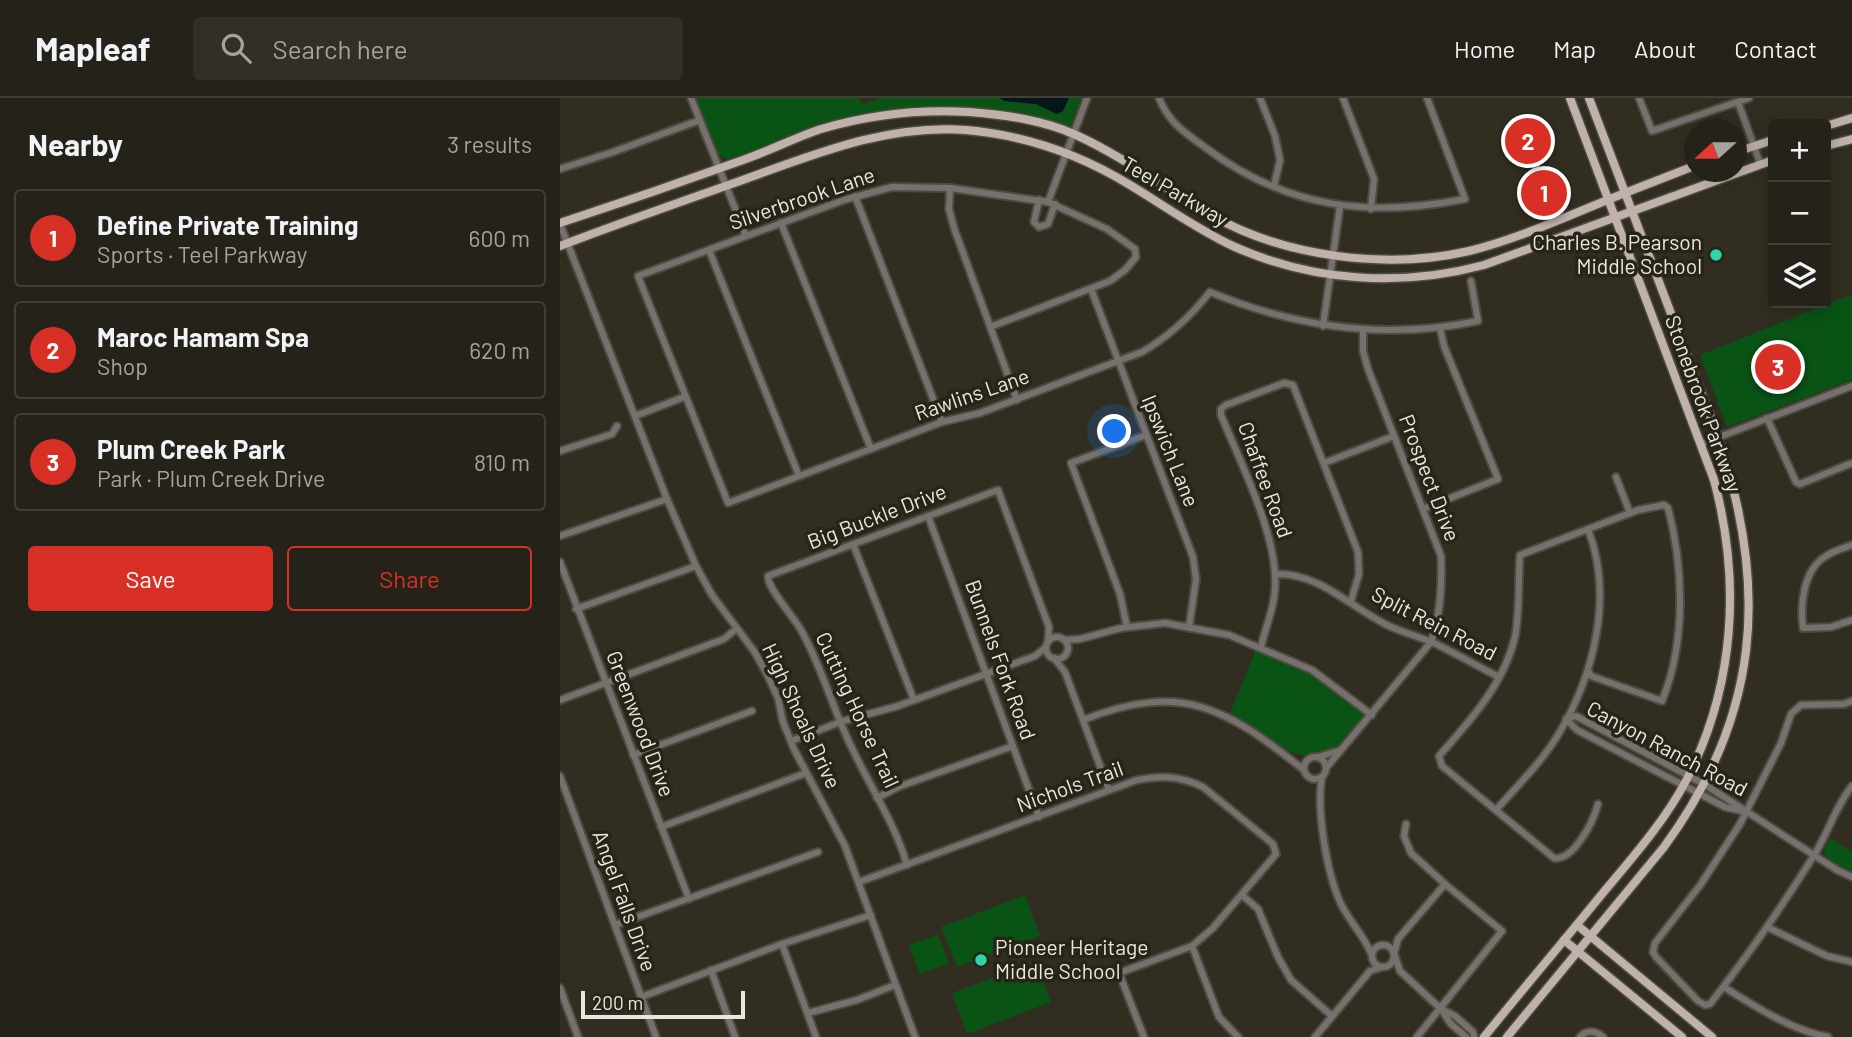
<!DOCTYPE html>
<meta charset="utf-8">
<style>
body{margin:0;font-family:Barlow,sans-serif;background:#312f26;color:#f1f3f6}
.controls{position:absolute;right:21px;top:21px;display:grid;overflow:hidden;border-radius:7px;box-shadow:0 4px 18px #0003}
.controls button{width:63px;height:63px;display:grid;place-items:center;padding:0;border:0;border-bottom:2px solid #423f38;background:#252219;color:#f1f3f6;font:35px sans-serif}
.compass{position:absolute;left:1124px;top:21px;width:63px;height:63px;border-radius:50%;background:#252219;box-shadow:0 4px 18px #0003;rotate:249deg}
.scale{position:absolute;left:21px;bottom:18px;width:164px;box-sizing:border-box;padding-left:7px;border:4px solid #e9e7df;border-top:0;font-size:19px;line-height:24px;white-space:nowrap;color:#e9e7df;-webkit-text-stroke:5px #272418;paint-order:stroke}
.you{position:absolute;left:555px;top:334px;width:24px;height:24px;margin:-18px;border:5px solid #fff;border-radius:50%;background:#1a73e8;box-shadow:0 0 0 10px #1a73e833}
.badge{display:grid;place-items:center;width:46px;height:46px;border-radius:50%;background:#d93025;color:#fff;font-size:23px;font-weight:700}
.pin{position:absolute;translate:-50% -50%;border:4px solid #fff;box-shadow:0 2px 7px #0006}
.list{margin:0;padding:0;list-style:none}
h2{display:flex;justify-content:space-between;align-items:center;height:91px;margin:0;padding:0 28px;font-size:30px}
h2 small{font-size:23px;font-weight:400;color:#a3a4a2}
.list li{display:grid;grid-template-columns:46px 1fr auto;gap:21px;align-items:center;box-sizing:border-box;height:98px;margin:0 14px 14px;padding:0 14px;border:2px solid #423f38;border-radius:7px}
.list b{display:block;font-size:26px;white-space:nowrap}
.list p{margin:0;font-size:23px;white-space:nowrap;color:#a3a4a2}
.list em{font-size:23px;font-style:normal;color:#a3a4a2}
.actions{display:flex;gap:14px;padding:21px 28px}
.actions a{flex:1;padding:16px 0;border:2px solid #d93025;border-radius:7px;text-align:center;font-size:24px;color:#d93025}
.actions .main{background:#d93025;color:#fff}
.icon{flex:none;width:38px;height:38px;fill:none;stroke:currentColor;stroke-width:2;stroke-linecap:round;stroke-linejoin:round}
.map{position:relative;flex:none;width:1292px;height:939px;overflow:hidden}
header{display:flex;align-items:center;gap:42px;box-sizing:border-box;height:98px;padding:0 35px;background:#252219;border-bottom:2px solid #423f38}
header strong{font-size:33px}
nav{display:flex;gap:38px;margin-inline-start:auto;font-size:24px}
.search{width:490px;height:63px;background:#312f26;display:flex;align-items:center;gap:18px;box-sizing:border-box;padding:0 24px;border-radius:7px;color:#a3a4a2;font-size:26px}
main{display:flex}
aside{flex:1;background:#252219}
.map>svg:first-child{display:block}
.green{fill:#095315}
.water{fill:#06151b}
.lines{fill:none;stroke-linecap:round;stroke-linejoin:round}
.minor-casing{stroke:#4e4c3f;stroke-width:10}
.major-casing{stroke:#4e4c3f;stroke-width:11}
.minor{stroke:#77706e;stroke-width:6}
.major{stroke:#c0b1ad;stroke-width:8}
.poi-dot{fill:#31d4a9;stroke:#272418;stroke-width:2.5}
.labels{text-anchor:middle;stroke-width:7;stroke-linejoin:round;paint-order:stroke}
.street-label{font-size:21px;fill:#e9e7df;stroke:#272418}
.poi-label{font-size:21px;fill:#e9e7df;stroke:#272418;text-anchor:end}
</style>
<header>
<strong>Mapleaf</strong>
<div class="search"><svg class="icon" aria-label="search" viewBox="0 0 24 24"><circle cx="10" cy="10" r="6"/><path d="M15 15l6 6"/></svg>Search here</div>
<nav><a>Home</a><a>Map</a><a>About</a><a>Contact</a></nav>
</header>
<main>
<aside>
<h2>Nearby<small>3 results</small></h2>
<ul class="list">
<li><span class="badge">1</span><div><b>Define Private Training</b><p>Sports · Teel Parkway</p></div><em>600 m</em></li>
<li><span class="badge">2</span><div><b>Maroc Hamam Spa</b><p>Shop</p></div><em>620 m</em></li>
<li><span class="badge">3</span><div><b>Plum Creek Park</b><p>Park · Plum Creek Drive</p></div><em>810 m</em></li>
</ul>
<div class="actions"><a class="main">Save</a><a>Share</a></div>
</aside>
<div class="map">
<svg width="1292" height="939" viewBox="0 0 1292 939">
<rect width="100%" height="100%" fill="#312e21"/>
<g class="green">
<polygon points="133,0 299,0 302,7 319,0 522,0 510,29 477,21 395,9 305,18 168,61 158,57"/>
<polygon points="1292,196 1292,282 1167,329 1140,257"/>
<path d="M696,551L758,579L804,615L805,621C796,630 788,641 778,649C740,678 702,633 670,615Z"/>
<polygon points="1270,740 1292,754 1292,775 1277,767 1263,755"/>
<polygon points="465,797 480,838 397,869 381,829"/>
<polygon points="378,837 389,865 360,876 349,847"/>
<polygon points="476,864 491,904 407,936 392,895"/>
</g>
<polygon class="water" points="440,0 509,0 503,13 497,16 476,6 444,3"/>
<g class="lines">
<defs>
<g id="minor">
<polyline points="131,0 186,138"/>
<path d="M599,0C609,25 624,34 646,50C726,110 809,120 905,101L867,0"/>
<polyline points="700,0 715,38 720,62 714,88"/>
<polyline points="783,0 814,81 811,111"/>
<polyline points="1079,0 1092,33 1189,0"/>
<polyline points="1178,4 1200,65"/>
<polyline points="0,71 53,54 140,22"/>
<polyline points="390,90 389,111 394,130 457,302"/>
<polyline points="295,98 382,324"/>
<polyline points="479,102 474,124 479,129 488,126 495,106"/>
<polyline points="488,104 527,0"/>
<polyline points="221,125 311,351"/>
<polyline points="0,126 107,401 136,468 152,497 194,553 207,576 218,600 223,624 234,651 285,748 355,939"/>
<polyline points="149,152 239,378"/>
<polyline points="531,191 633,459 636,481 629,530"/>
<polyline points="763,228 780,108"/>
<path d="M430,229L550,183L565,172L576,159L575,151L547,131L488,104L390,90L332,89L284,102L78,178L168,405L382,324L420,315L582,254C610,238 630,219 650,194C737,230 826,242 918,223L911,183"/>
<polyline points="75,318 124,299"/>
<polyline points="1207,320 1236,384 1240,386 1292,365"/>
<polyline points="1141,346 1292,288"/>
<polyline points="0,353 52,336 57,328"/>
<polyline points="764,365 834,338"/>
<polyline points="1056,379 1070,415"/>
<polyline points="863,411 938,381 884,248 880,230"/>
<polyline points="368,418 479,719"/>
<polyline points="0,438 107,401"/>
<polyline points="293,446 354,602"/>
<path d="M1292,447C1284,450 1273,453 1266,458C1243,472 1240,507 1243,530L1271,529L1292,522"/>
<polyline points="0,464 129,801"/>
<path d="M716,476C760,475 790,509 827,527C841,534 857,538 872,544C895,555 917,568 939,579"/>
<polyline points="16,511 136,468"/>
<polyline points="567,529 560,496 511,365 586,337"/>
<circle cx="497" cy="550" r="11"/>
<polyline points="504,542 520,541 561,530 605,525 669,537 752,572 812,617"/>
<path d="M701,549C705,530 714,512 715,491C719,440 681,366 661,317V311L666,307L724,285L733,287L798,454L799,476L791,503"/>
<polyline points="494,560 505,574 549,692"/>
<path d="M1028,572L1031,578L1102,603C1126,544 1124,471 1108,410L1104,407L1078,412L960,457C958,485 960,512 955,539C944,586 910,623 879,658L882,668L994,760C1014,763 1034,722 1038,706"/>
<polyline points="0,602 164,541 176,531"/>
<path d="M1292,603L1284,606L1241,607L1231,616L1221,645L1180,726L1141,786L1095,845L1093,854L1096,859L1138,903L1145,907L1150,906C1187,859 1221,810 1253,759C1268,736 1275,709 1292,688"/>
<polyline points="1006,621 1016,618 1144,686 1277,772 1292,779"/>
<polyline points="1006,621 1017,632 1165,709 1182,713"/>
<path d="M523,622C622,583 666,610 744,672"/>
<polyline points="231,643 283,623 338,608 475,558 486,549"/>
<polyline points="73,657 192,613"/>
<polyline points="758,659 778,653"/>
<circle cx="755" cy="670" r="11"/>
<path d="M766,670L871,544C881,516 882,487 881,458L808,271L803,253V231"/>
<polyline points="0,678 96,939"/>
<path d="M762,679C756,712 767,776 781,806C790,824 804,838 812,857"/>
<polyline points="317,700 338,689 453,648"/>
<path d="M936,712C957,688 981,665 998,637C1034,578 1054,498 1028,431"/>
<polyline points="846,726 844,738 851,755 885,786 942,833 857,939"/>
<polyline points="101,729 246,675"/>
<path d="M347,767C335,725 310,689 292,650C273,612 262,569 241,532C234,519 207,490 208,478L438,392L489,529L488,543"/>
<path d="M299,784L577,682C601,677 620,678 643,689L713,746L716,756L653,830L632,848L559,875L584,939"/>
<polyline points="682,797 698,811 718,859 731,882 772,918"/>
<polyline points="55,827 258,754"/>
<polyline points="1207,829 1267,858 1292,864"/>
<polyline points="222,846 256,939"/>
<circle cx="823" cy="858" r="11"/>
<polyline points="632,848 659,919 678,939"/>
<polyline points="834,856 838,841 885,786"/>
<polyline points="835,858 840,873 881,911 891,926 906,939"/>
<polyline points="151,872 175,939"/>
<path d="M1164,889C1196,909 1231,932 1268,939"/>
<polyline points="0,890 18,939"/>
<polyline points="81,899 222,846 311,817"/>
<polyline points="883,912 895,918 913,934 914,939"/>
<polyline points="248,915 297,902 335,887"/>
<polyline points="755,939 810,873 822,869"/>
<path d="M1020,939C1027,931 1036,933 1043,939"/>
</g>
<g id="major">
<polyline points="1266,28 1292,20"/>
<polyline points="1266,48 1292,41"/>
<polyline points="1176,54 1213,42"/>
<path d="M0,125C61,105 122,84 183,62C209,53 234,40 261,31C308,17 361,11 410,14C446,17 483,22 516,37C564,59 606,91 651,117C724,159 827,172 909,153C950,143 989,126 1028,110C1063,95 1099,82 1134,68"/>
<path d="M0,148C60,125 120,104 180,83C253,57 326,26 406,32C464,37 521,57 570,87C605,108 638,132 675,149C754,184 842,189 924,167L1213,62"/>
<polyline points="1017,827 1152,939"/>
<polyline points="1004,842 1122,939"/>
<path d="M924,939C963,891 1003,844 1042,796C1073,759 1105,723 1127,681C1175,587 1181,483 1154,382L1010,0"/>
<path d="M947,939L1104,749C1200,618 1209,490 1158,339L1029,0"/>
</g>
</defs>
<use href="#minor" class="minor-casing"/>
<use href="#major" class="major-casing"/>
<use href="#minor" class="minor"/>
<use href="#major" class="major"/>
</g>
<g class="poi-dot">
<circle cx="1156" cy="157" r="7"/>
<circle cx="421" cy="862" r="7"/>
</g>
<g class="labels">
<g class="street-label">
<text transform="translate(615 94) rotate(30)" y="7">Teel Parkway</text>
<text transform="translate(242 101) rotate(-19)" y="7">Silverbrook Lane</text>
<text transform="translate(412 297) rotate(-19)" y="7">Rawlins Lane</text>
<text transform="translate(1143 306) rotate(70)" y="7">Stonebrook Parkway</text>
<text transform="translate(610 353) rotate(68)" y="7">Ipswich Lane</text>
<text transform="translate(869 380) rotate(69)" y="7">Prospect Drive</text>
<text transform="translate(705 382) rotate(70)" y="7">Chaffee Road</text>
<text transform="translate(317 419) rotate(-21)" y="7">Big Buckle Drive</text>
<text transform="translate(874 526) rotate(27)" y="7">Split Rein Road</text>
<text transform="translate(440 562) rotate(70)" y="7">Bunnels Fork Road</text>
<text transform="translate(297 612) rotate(65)" y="7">Cutting Horse Trail</text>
<text transform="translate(241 618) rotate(65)" y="7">High Shoals Drive</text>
<text transform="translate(80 626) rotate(69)" y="7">Greenwood Drive</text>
<text transform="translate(1107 651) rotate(28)" y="7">Canyon Ranch Road</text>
<text transform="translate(510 689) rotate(-20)" y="7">Nichols Trail</text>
<text transform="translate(64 803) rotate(70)" y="7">Angel Falls Drive</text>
</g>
<g class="poi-label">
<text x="1142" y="152">Charles B. Pearson<tspan x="1142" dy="24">Middle School</tspan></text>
<text x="435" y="857" text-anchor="start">Pioneer Heritage<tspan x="435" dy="24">Middle School</tspan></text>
</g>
</g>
</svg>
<div class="controls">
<button>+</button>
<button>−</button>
<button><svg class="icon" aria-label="layers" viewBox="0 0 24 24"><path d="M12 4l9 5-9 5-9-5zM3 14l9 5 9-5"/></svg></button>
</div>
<svg class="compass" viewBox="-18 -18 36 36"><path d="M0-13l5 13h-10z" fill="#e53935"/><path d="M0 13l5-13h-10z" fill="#a3a4a2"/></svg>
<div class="scale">200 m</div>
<div class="you"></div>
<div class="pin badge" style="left:984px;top:95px">1</div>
<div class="pin badge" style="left:968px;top:43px">2</div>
<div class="pin badge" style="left:1218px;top:269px">3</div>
</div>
</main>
